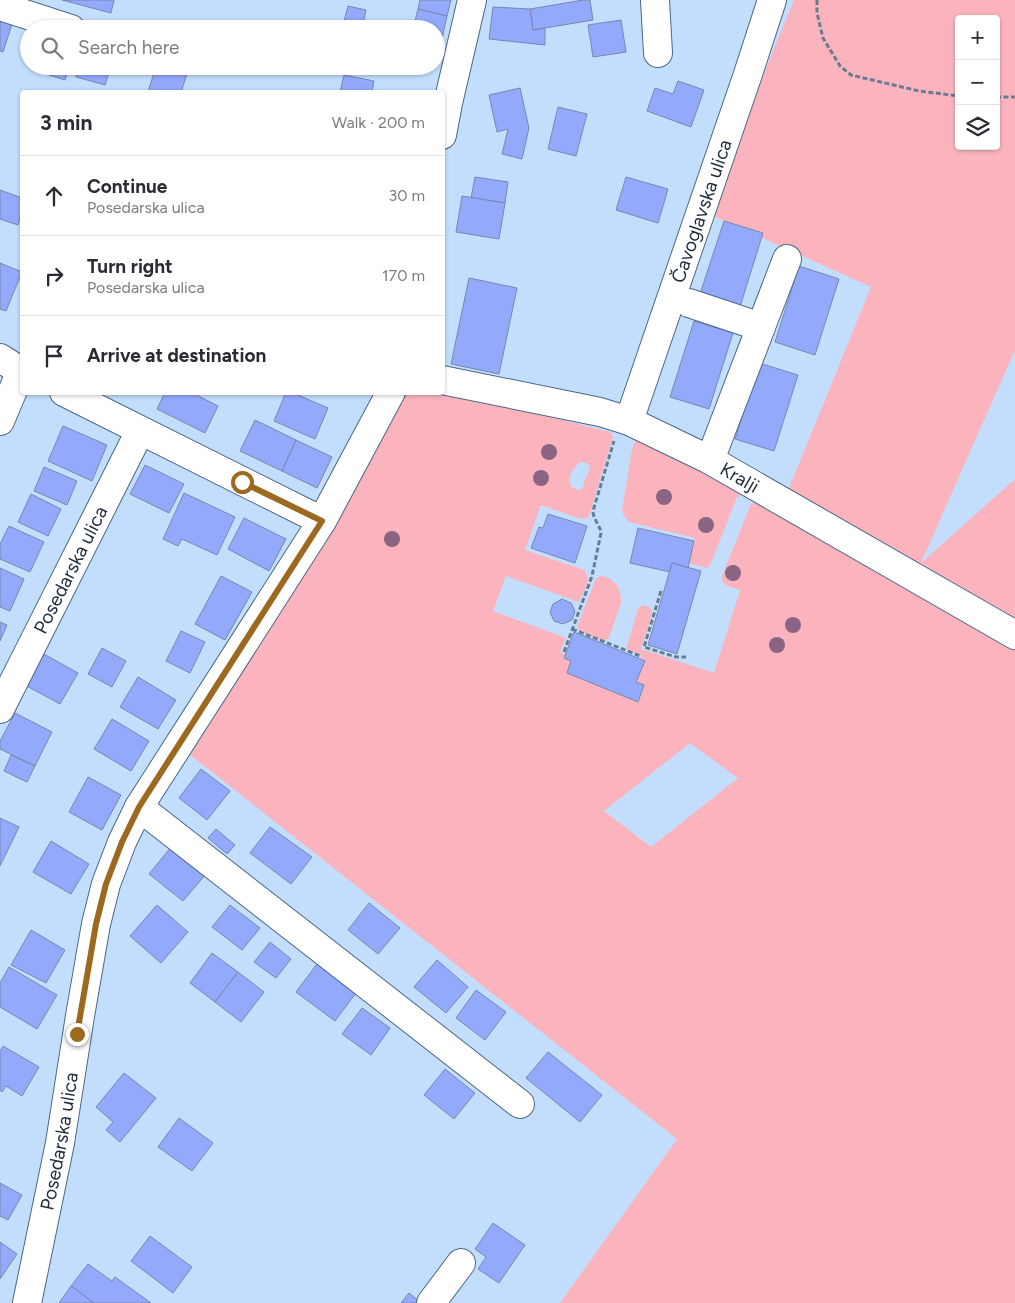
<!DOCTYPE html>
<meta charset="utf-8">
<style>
body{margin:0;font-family:Figtree,sans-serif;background:#f2f2f3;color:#2b2b33}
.controls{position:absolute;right:15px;top:15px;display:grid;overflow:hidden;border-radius:5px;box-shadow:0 1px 4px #0004}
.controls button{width:45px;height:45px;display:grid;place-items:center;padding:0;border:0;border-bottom:1px solid #e1e1e2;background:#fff;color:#2b2b33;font:25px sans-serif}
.stop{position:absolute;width:15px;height:15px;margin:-11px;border:4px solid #9c691f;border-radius:50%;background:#fff}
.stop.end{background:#9c691f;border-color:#fff;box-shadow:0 1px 5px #0008}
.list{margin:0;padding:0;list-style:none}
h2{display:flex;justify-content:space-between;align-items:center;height:65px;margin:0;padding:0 20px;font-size:21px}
h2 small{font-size:16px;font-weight:400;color:#7c7c81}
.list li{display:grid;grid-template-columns:32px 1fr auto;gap:15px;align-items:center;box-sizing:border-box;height:80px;padding:0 20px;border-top:1px solid #e1e1e2}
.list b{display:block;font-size:19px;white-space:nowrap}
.list p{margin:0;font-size:16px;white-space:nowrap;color:#7c7c81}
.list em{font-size:16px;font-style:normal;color:#7c7c81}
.icon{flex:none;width:28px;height:28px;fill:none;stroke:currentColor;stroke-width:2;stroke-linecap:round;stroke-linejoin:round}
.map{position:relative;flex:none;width:1015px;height:1303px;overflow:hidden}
.search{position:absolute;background:#fff;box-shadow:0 1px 4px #0004;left:20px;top:20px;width:425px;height:55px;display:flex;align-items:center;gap:12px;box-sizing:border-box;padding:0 18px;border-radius:28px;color:#7c7c81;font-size:19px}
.panel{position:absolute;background:#fff;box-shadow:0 1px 4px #0004;left:20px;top:90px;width:425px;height:305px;border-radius:5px}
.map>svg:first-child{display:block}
.green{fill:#fbb4bd;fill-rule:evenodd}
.building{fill:#92a9fc;stroke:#7a86af}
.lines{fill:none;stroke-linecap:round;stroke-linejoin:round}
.minor-casing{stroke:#496788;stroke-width:30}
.path{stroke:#697d92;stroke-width:3;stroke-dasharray:5 2.5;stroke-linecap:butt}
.minor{stroke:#fff;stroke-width:28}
.tree{fill:#8b6483}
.route{stroke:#9c691f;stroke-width:6}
.labels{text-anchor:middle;stroke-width:4.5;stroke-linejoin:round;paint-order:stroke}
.street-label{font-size:19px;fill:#1f2c3a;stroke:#dceaf9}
</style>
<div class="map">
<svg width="1015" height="1303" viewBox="0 0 1015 1303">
<rect width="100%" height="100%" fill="#c3defd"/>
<g class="green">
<path d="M794,0H1015V350L921,563L1015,479V620L920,564L787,493L871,287L707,213ZM959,19H996V146H959Z"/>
<path d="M440,392L503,405L610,432L612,433L613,437L589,516L587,518L581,519L541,505L525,550L584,570C593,578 583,592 579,602L506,576L493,611L566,638L560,652L565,654L564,658L571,661L567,673L638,702L644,685L636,682L645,661L640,659L641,655L626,649L638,609L640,606C645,605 649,606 652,610V614L641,649L714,673L740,590C732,587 721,587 722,576L751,504L761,501L1015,644V1303H560L677,1139L189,754L208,725L294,584L397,401L408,393ZM581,462C595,463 589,471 586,478C584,481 584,484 583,487L580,490C561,488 571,468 581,462ZM690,743L738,778L651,847L604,811Z"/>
<polygon points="639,439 736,486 740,498 737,497 711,563 707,568 689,563 695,538 629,522 624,516 622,510 631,454 634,443"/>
<path d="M602,576C615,578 622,590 621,603L609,638L603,641L586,634L578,629L577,627L595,581L598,577Z"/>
</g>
<g class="building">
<polygon points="62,0 114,0 111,13"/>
<polygon points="420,0 451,0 447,16 418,9"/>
<polygon points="583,0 590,0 593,20 533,30 530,9"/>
<polygon points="348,6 366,10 362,29 342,29"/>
<polygon points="493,7 530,9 533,30 545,28 545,45 489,39"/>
<polygon points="418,9 447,16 440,48 436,47 436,29 413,29"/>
<polygon points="0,17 13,21 3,52 0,51"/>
<polygon points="621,20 626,52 593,57 588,25"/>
<polygon points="51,66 69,66 65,80 49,75 52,67"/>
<polygon points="79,66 111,66 105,85 76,77"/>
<polygon points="156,66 161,66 187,74 181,92 148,92"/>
<polygon points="344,75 374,81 372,92 340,92"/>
<polygon points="678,81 704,90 691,127 647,111 655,88 673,94"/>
<polygon points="520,88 529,128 522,159 502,154 508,129 497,132 489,95"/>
<polygon points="558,107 587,114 576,156 548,149"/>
<polygon points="475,177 508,182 505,203 471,198"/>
<polygon points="626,177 668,189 658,223 616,210"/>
<polygon points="0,190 22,198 22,210 18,225 0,219"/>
<polygon points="462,196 505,203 499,239 456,232"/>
<polygon points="724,221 763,233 739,310 699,297"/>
<polygon points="0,263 22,272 6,311 0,309"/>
<polygon points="799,266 839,279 815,355 775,342"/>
<polygon points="469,278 517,288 499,374 451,364"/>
<polygon points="694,321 733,333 709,409 670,397"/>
<polygon points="759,363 798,375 774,451 735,439"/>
<polygon points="165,392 191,392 218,406 205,433 157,409"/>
<polygon points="286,392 291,392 328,408 315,439 274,421"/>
<polygon points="255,420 296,440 282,471 240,451"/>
<polygon points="63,426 107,445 92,481 48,461"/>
<polygon points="296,440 332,457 317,488 282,471"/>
<polygon points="145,465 184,484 169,513 130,494"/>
<polygon points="44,467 77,481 67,505 34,491"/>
<polygon points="184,493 235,517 217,555 182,539 178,546 163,539"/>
<polygon points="31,494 61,509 48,536 18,522"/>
<polygon points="548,514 587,526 575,563 531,548 539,527 543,528"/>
<polygon points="244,518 286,539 269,571 228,549"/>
<polygon points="9,526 44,542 30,572 0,559 0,544"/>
<polygon points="638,528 694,541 688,568 672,563 670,572 630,563"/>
<polygon points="672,563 701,571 677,654 648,645"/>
<polygon points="0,568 24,579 10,611 0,607"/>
<polygon points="221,576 252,592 225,640 195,624"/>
<polygon points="562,599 571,603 575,611 572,620 563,624 554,621 550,612 553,604"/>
<polygon points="0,622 7,625 0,641"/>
<polygon points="181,631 205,642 190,673 166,661"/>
<polygon points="574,632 645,661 636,682 644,685 638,702 567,673 571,661 564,658"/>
<polygon points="102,648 126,661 112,687 88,674"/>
<polygon points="42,653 78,673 60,704 25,685"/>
<polygon points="138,677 176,700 158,729 120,707"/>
<polygon points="15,713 52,732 35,766 0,749 0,741"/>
<polygon points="112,719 149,741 131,771 94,749"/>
<polygon points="11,755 35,766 27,782 4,771"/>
<polygon points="201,769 230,791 207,820 179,798"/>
<polygon points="88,777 121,795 102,830 69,812"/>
<polygon points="0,818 19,827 0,866"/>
<polygon points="270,827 312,857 291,884 250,853"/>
<polygon points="216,829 235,845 227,854 208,838"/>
<polygon points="51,841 89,864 71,894 33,872"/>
<polygon points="172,846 206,874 183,901 149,874"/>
<polygon points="369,903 400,928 378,954 348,930"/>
<polygon points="157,905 188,932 161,963 130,936"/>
<polygon points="230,905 260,928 242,950 212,927"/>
<polygon points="31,930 65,950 46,983 11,965"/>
<polygon points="270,942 291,959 276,978 254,962"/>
<polygon points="212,953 238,972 215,1002 190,983"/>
<polygon points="437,960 468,987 446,1013 414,987"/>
<polygon points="317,964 356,993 335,1021 296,992"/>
<polygon points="9,967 57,995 37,1029 0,1007 0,983"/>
<polygon points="238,972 264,992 241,1022 215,1002"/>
<polygon points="476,990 506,1012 485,1040 456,1018"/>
<polygon points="362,1008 390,1028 371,1055 342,1034"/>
<polygon points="3,1046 39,1067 22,1096 6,1086 2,1092 0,1090 0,1051"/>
<polygon points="548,1052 602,1095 580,1122 526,1078"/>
<polygon points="445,1069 475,1093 454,1119 424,1095"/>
<polygon points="124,1073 156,1098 120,1142 106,1130 113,1122 96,1107"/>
<polygon points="179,1118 213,1143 192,1171 158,1147"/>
<polygon points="0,1183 22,1195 8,1220 0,1216"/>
<polygon points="493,1223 525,1245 499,1283 478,1269 486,1257 475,1249"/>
<polygon points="150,1236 192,1267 173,1293 131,1261"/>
<polygon points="0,1242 17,1254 0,1279"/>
<polygon points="88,1264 112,1281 115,1277 151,1303 94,1303 71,1286"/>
<polygon points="71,1286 94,1303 59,1303"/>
<polygon points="409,1293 420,1302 419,1303 401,1303"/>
</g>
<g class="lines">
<defs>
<g id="minor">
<polyline points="655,0 658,53"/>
<polyline points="0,6 71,29"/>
<polyline points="442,135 448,103 472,0"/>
<polyline points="689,303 761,327"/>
<polyline points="0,358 22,372"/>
<path id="s1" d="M442,380L600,412L629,421L710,460L1015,635"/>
<polyline points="0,421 21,371"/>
<path id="s2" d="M629,421L748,74L772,0"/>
<polyline points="710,460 787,259"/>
<polyline points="322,521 391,392"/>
<path id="s3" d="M0,709L140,431"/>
<polyline points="139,807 520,1104"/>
<path id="s4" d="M27,1303L60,1143L80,1016L96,924L106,884L122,842L139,807L322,521L64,392"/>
<polyline points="431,1303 461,1263"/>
</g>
</defs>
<use href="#minor" class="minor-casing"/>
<g class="path">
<polyline points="817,0 817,13 823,38 840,66 851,75 919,91 959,96"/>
<polyline points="996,97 1015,97"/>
<polyline points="661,591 644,647 676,657 686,657"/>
<polyline points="572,629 640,656"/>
<path d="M564,652L592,576L601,533C600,525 593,519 593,511L614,441"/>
</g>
<use href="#minor" class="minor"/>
</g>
<g class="tree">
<circle cx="549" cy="452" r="8"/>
<circle cx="541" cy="478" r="8"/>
<circle cx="664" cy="497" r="8"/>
<circle cx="706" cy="525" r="8"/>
<circle cx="392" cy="539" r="8"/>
<circle cx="733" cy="573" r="8"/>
<circle cx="793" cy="625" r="8"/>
<circle cx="777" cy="645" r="8"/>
</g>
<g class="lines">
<polyline class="route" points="77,1034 96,924 106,884 122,842 139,807 322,521 242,482"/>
</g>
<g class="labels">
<g class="street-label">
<text dy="7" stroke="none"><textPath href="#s2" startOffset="222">Čavoglavska ulica</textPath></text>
<text dy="7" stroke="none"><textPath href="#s1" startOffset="316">Kralji</textPath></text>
<text dy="7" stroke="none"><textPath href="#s3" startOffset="156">Posedarska ulica</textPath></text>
<text dy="7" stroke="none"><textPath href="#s4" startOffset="165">Posedarska ulica</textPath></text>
</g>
</g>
</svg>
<div class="controls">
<button>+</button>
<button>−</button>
<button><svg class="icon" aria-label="layers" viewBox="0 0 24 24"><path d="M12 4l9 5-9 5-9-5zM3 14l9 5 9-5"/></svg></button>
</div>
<div class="stop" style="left:242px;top:482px"></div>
<div class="stop end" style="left:77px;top:1034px"></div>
<div class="search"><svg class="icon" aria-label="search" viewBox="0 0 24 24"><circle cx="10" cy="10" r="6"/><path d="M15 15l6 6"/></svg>Search here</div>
<section class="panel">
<h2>3 min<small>Walk · 200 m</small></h2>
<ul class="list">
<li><svg class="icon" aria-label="ahead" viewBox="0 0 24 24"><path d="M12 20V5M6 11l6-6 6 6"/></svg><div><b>Continue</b><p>Posedarska ulica</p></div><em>30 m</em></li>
<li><svg class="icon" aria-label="right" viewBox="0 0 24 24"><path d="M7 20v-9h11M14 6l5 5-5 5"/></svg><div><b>Turn right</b><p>Posedarska ulica</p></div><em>170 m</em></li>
<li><svg class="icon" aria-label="arrive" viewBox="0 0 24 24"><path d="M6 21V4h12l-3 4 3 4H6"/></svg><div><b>Arrive at destination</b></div></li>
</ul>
</section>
</div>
